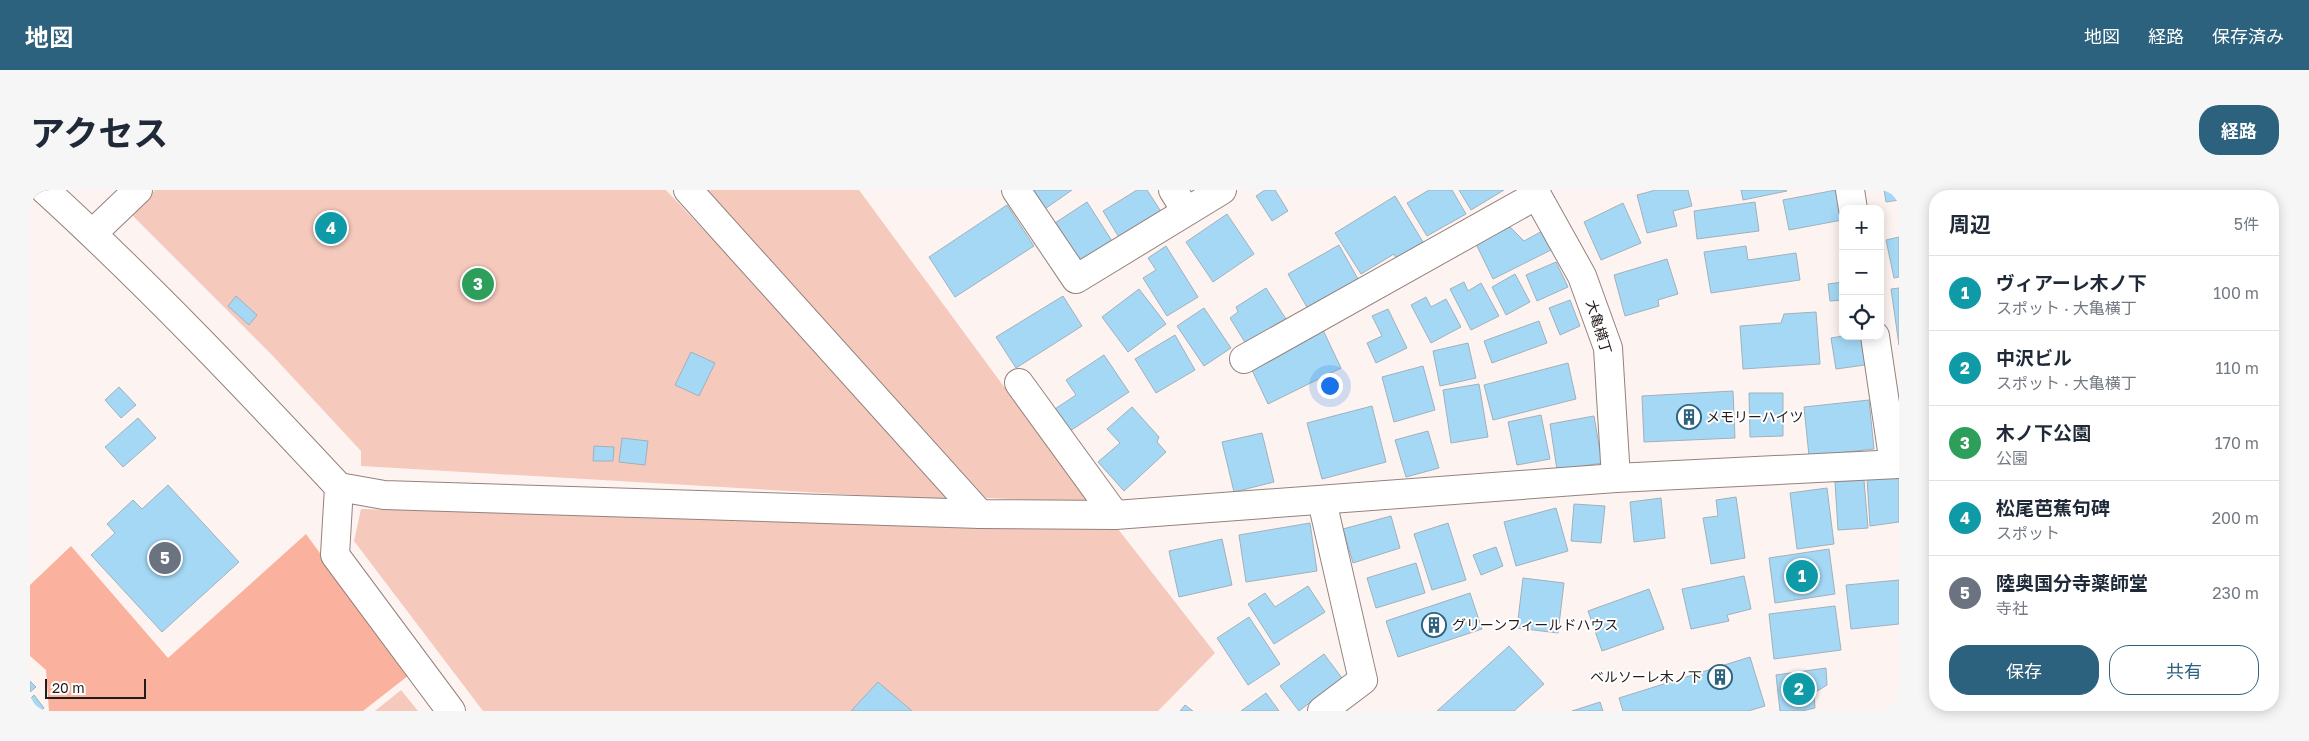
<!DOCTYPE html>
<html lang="ja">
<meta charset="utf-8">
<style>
body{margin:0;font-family:"Golos Text","Noto Sans JP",sans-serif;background:#f6f6f7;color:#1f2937}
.controls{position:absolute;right:15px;top:15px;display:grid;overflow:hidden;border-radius:10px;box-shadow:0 2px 12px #0003}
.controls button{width:45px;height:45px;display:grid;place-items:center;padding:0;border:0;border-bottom:1px solid #e0e1e3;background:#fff;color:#1f2937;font:25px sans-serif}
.scale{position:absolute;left:15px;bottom:12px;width:101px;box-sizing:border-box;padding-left:5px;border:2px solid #241c1a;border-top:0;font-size:14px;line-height:18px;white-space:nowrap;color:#241c1a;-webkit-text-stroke:4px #fff;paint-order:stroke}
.you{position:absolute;left:1299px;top:195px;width:18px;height:18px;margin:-12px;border:4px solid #fff;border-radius:50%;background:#1a73e8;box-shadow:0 0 0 8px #1a73e833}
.badge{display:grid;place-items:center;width:32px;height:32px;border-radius:50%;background:#2c627d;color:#fff;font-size:16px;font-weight:700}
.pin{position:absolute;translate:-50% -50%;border:2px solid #fff;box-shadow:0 1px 5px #0006}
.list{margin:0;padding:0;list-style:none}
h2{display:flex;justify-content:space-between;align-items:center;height:65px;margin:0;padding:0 20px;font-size:21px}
h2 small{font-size:16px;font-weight:400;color:#747a83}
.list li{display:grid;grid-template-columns:32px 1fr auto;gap:15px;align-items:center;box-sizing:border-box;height:75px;padding:0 20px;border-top:1px solid #e0e1e3}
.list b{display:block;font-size:19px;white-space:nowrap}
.list p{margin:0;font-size:16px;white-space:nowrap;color:#747a83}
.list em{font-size:16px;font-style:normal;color:#747a83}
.actions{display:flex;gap:10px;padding:15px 20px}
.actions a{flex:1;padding:11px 0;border:1px solid #2c627d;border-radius:20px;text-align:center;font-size:18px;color:#2c627d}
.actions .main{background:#2c627d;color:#fff}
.icon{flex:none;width:28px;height:28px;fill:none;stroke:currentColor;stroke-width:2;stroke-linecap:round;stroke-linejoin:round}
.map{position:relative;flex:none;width:1869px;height:521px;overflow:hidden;border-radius:20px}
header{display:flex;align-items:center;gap:30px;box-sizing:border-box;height:70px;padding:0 25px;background:#2c627d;color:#fff}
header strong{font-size:24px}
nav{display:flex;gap:28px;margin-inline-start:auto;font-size:18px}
.intro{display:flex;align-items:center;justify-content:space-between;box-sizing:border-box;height:120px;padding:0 30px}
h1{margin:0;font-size:35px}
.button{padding:12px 22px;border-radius:20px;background:#2c627d;color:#fff;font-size:18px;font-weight:700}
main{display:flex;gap:30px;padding:0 30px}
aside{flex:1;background:#fff;border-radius:20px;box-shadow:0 2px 12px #0003}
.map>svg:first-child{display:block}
.green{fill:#f6c9bd}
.forest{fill:#fab29f}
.building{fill:#a5d8f5;stroke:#a0b1bc}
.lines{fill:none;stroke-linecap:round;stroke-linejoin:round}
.minor-casing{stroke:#94827c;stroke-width:30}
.minor{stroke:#fff;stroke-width:28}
.labels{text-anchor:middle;stroke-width:4;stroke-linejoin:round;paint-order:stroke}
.street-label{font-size:14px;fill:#241c1a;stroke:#fff}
.poi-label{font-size:14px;fill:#241c1a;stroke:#fff;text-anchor:start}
</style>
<header>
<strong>地図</strong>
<nav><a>地図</a><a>経路</a><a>保存済み</a></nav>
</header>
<div class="intro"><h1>アクセス</h1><a class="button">経路</a></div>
<main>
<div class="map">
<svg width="1869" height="521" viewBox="0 0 1869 521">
<rect width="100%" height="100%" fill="#fdf4f2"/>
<g class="green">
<polygon points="125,0 636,0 930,311 331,276 331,261 241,164 101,24"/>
<polygon points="677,0 829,0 1059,312 956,308"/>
<polygon points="331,319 1088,339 1185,463 1128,521 453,521 324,351"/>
<polygon points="371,500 388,521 345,521"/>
</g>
<polygon class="forest" points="276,344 379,485 333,521 19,521 16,480 0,466 0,395 41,356 138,468"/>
<g class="building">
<polygon points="998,0 1042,0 1012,21"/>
<polygon points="1107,0 1117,0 1132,23 1090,49 1073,21"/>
<polygon points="1235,0 1245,0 1258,21 1242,31 1226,6"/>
<polygon points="1399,0 1422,0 1436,24 1397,46 1377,13"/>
<polygon points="1429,0 1474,0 1441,20"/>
<polygon points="1626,0 1658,0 1662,16 1643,21 1647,36 1617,43 1607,5"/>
<polygon points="1711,0 1756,0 1757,1 1713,10"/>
<polygon points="1806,0 1812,30 1759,40 1753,10"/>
<polygon points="1854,0 1869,0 1869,10 1856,12"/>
<polygon points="1365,6 1393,52 1366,68 1364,64 1331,84 1305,43"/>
<polygon points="1057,12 1082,51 1050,72 1025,33"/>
<polygon points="1725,12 1729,41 1667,49 1664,21"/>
<polygon points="1593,13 1611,53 1571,70 1554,32"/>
<polygon points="977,15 1004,56 925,107 899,67"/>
<polygon points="1197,24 1224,64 1183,92 1156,52"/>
<polygon points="1480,37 1494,51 1516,39 1525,58 1463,89 1446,54"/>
<polygon points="1869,47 1869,87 1864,88 1856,50"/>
<polygon points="1309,55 1328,89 1278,119 1258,84"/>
<polygon points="1136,56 1168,107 1137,126 1113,88 1126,80 1118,68"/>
<polygon points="1716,56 1718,70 1766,63 1770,90 1681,103 1674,62"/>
<polygon points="1637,69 1648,104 1628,110 1629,116 1595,126 1584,85"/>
<polygon points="1526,72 1538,97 1507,111 1496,85"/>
<polygon points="1485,84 1500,112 1476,125 1462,97"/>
<polygon points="1434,92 1438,101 1451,93 1469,126 1441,140 1420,99"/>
<polygon points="1813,92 1813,110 1800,111 1798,94"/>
<polygon points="1236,98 1256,129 1216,154 1200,128 1208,122 1206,117"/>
<polygon points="1869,98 1869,155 1861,99"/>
<polygon points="1109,99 1136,134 1098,162 1072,127"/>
<polygon points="206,106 227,125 219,135 198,116"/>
<polygon points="1033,106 1052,136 986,178 966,147"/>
<polygon points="1396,107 1401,117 1416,109 1431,137 1401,153 1381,115"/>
<polygon points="1540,110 1550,136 1530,145 1519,118"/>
<polygon points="1174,118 1201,158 1174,176 1147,136"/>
<polygon points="1358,119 1377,158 1346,173 1337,153 1352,146 1342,126"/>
<polygon points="1786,122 1790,174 1713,179 1710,136 1751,133 1754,124"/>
<polygon points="1509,131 1517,153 1462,173 1454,151"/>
<polygon points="1293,140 1311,178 1238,214 1220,176"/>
<polygon points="1145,145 1165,180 1126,203 1105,169"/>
<polygon points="1813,146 1831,146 1835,175 1806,179 1801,148"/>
<polygon points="1438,153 1446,188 1410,196 1403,161"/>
<polygon points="661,162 685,173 669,206 645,195"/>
<polygon points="1074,165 1099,202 1040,241 1025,219 1046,205 1036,190"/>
<polygon points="1538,173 1546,209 1463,230 1454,195"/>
<polygon points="1393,176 1405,220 1364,232 1352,187"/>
<polygon points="1449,194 1458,247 1421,253 1413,200"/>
<polygon points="89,197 106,215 91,228 75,210"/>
<polygon points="1703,201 1705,248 1614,252 1612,206"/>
<polygon points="1719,203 1753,203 1753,246 1720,247"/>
<polygon points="1839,210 1844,259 1779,266 1774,217"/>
<polygon points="1342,216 1356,272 1292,289 1277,233"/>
<polygon points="1102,217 1129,247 1127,252 1136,262 1094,301 1068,272 1090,253 1077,239"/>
<polygon points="1511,225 1520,269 1487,275 1478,232"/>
<polygon points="1564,226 1572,273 1527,280 1520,234"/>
<polygon points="108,228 126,248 93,277 75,257"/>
<polygon points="1398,241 1409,278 1376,287 1365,250"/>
<polygon points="1232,243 1244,292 1204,302 1192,252"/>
<polygon points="592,248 618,251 615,275 589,272"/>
<polygon points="564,256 584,257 583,271 563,271"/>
<polygon points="1869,285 1869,332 1840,336 1837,289"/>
<polygon points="1834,290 1838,338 1808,340 1805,292"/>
<polygon points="138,295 209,372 132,442 61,365 85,343 77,334 103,310 112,319"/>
<polygon points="1797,298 1804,354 1767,359 1760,303"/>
<polygon points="1706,307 1715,368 1681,374 1673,328 1688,326 1686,310"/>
<polygon points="1631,308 1635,348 1604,352 1600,312"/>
<polygon points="1544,314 1575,316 1571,353 1541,351"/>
<polygon points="1526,318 1538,361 1486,376 1474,332"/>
<polygon points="1361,326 1370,358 1323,373 1313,339"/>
<polygon points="1280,333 1287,381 1216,392 1209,345"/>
<polygon points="1418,333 1436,390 1402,400 1384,344"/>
<polygon points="1192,349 1202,395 1149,407 1139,361"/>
<polygon points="1466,357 1473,376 1451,385 1443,365"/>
<polygon points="1799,359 1805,404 1745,413 1739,368"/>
<polygon points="1386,373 1395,403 1346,418 1337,388"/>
<polygon points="1714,386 1721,419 1697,425 1699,431 1661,439 1652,399"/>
<polygon points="1493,388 1534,393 1528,443 1487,438"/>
<polygon points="1869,390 1869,434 1821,439 1816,395"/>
<polygon points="1278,396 1295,422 1244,454 1218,414 1235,403 1245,417"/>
<polygon points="1619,399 1634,439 1572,461 1558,421"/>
<polygon points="1440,403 1452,439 1368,467 1356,431"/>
<polygon points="1805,416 1811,460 1744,469 1739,424"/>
<polygon points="1219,427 1250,474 1218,495 1187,448"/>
<polygon points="1479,456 1514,494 1484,521 1407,521"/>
<polygon points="1294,464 1312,488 1269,521 1250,496"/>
<polygon points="1720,467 1735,516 1718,521 1593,521 1589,508"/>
<polygon points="1796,478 1797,495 1784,503 1785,518 1772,521 1750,521 1746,485"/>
<polygon points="0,491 6,497 0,502"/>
<polygon points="848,492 882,521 821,521"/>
<polygon points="1236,503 1249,521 1211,521"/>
<polygon points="4,505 14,518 10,521 0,521 0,509"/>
<polygon points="1570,512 1573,521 1542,521"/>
<polygon points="1155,515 1163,521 1150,521"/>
</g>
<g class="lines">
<defs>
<g id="minor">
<path d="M15,0C118,94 214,195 309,297L305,365L421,521"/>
<polyline points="658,0 950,324"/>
<polyline points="986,0 1046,89 1192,0"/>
<polyline points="1143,0 1156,21"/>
<polyline points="1504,0 1552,86 1578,158 1586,288"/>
<polyline points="1820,0 1823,19"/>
<polyline points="63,43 108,0"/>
<polyline points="1845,146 1864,274"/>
<polyline points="1214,169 1507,5"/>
<polyline points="989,193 1085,325"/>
<polyline points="309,297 354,305 950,324 1085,325 1586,288 1869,274"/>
<polyline points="1292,521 1333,490 1292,311"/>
</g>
</defs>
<use href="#minor" class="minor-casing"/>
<use href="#minor" class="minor"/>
</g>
<defs>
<symbol id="building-ring" viewBox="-11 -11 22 22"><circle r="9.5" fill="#fff" stroke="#2c627d" stroke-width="1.5"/><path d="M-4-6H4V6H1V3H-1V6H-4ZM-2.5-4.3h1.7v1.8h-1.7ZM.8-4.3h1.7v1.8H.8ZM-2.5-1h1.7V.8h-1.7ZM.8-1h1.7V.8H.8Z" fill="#2c627d"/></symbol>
</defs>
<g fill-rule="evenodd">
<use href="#building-ring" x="1645" y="213" width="28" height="28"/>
<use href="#building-ring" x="1390" y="421" width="28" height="28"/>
<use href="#building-ring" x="1676" y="473" width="28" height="28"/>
</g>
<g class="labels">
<g class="street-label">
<text transform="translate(1569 137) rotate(73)" y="5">大亀横丁</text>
</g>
<g class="poi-label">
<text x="1676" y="232">メモリーハイツ</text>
<text x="1422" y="440">グリーンフィールドハウス</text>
<text x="1672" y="492" text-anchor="end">ベルソーレ木ノ下</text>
</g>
</g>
</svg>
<div class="controls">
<button>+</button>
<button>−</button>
<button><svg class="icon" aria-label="locate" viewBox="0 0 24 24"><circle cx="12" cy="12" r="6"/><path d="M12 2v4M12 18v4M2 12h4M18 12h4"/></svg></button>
</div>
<div class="scale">20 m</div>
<div class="you"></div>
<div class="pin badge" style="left:1772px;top:386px;background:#0f9aa8">1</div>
<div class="pin badge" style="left:1769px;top:499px;background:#0f9aa8">2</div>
<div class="pin badge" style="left:448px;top:94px;background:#2e9e5b">3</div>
<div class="pin badge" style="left:301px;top:38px;background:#0f9aa8">4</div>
<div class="pin badge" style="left:135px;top:368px;background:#6b7280">5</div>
</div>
<aside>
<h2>周辺<small>5件</small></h2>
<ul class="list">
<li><span class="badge" style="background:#0f9aa8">1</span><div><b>ヴィアーレ木ノ下</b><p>スポット · 大亀横丁</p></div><em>100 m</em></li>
<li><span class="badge" style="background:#0f9aa8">2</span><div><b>中沢ビル</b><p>スポット · 大亀横丁</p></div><em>110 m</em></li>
<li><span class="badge" style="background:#2e9e5b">3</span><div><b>木ノ下公園</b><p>公園</p></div><em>170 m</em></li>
<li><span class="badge" style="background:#0f9aa8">4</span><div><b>松尾芭蕉句碑</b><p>スポット</p></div><em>200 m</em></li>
<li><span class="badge" style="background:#6b7280">5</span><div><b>陸奥国分寺薬師堂</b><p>寺社</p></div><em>230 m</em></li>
</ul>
<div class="actions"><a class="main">保存</a><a>共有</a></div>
</aside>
</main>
